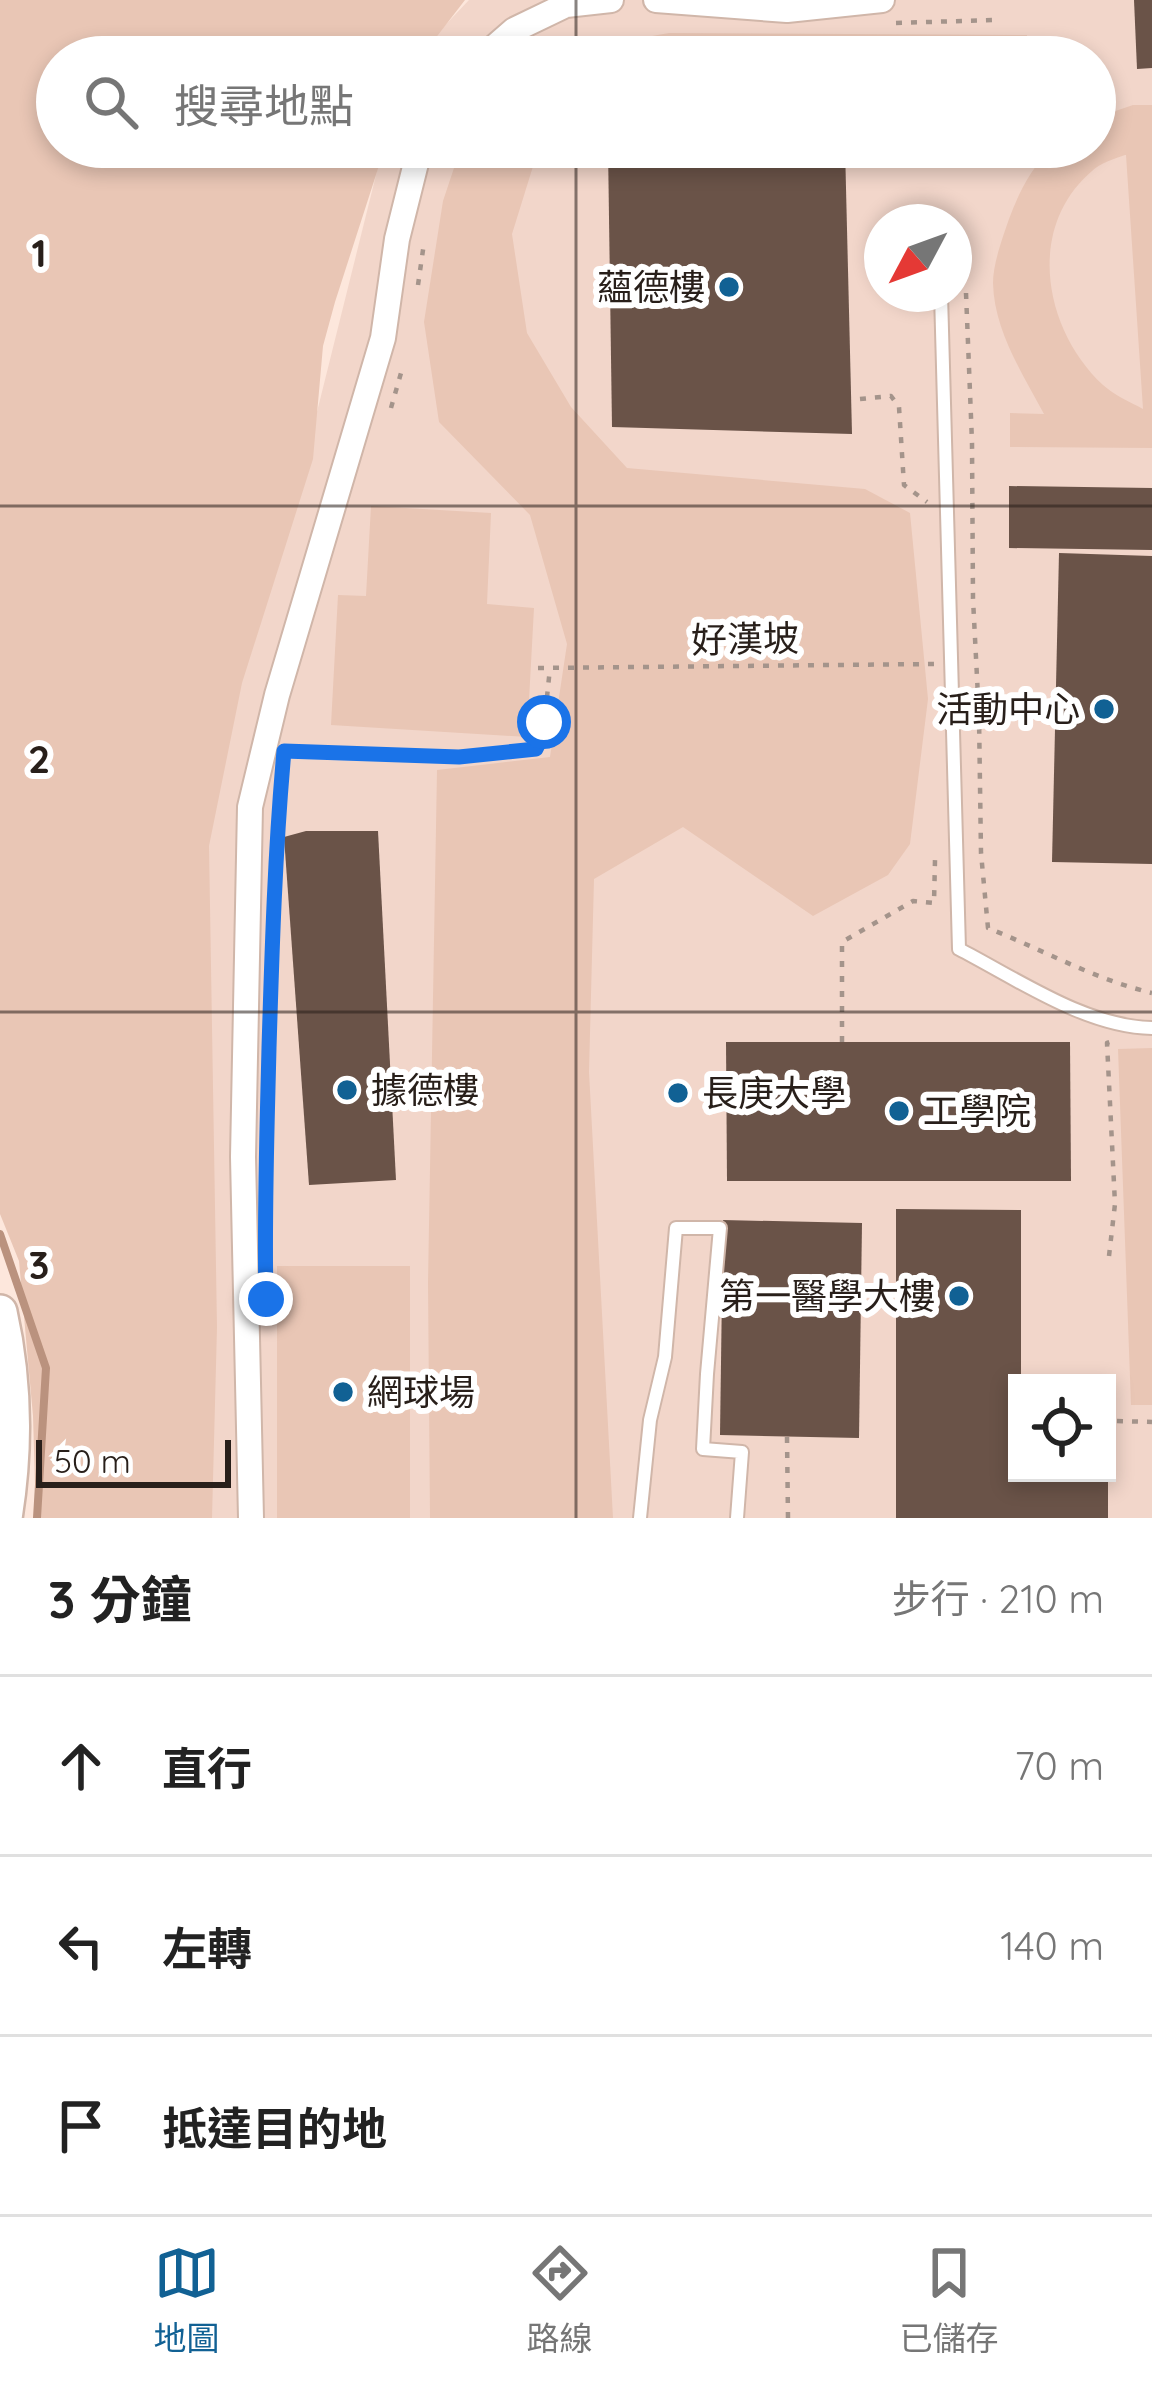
<!DOCTYPE html>
<html lang="zh-TW">
<meta charset="utf-8">
<style>
body{margin:0;font-family:Quicksand,"Noto Sans TC",sans-serif;background:#f2f2f2;color:#222}
.controls{position:absolute;right:36px;bottom:36px;display:grid;overflow:hidden;border-radius:0px;box-shadow:0 6px 18px #0003}
.controls button{width:108px;height:108px;display:grid;place-items:center;padding:0;border:0;border-bottom:3px solid #e0e0e0;background:#fff;color:#222;font:60px sans-serif}
.compass{position:absolute;left:864px;top:204px;width:108px;height:108px;border-radius:50%;background:#fff;box-shadow:0 6px 18px #0003;rotate:229deg}
.scale{position:absolute;left:36px;bottom:30px;width:195px;box-sizing:border-box;padding-left:12px;border:6px solid #281f1a;border-top:0;font-size:33px;line-height:42px;white-space:nowrap;color:#281f1a;-webkit-text-stroke:9px #fff;paint-order:stroke}
.stop{position:absolute;width:36px;height:36px;margin:-27px;border:9px solid #1a73e8;border-radius:50%;background:#fff}
.stop.end{background:#1a73e8;border-color:#fff;box-shadow:0 3px 12px #0008}
.list{margin:0;padding:0;list-style:none}
h2{display:flex;justify-content:space-between;align-items:center;height:156px;margin:0;padding:0 48px;font-size:51px}
h2 small{font-size:39px;font-weight:400;color:#767676}
.list li{display:grid;grid-template-columns:78px 1fr auto;gap:36px;align-items:center;box-sizing:border-box;height:180px;padding:0 48px;border-top:3px solid #e0e0e0}
.list b{display:block;font-size:45px;white-space:nowrap}
.list em{font-size:39px;font-style:normal;color:#767676}
.icon{flex:none;width:66px;height:66px;fill:none;stroke:currentColor;stroke-width:2;stroke-linecap:round;stroke-linejoin:round}
.map{position:relative;flex:none;width:1152px;height:1518px;overflow:hidden}
.search{position:absolute;background:#fff;box-shadow:0 6px 18px #0003;left:36px;right:36px;top:36px;height:132px;display:flex;align-items:center;gap:30px;box-sizing:border-box;padding:0 42px;border-radius:66px;color:#767676;font-size:45px}
.sheet{height:696px;background:#fff}
nav{display:flex;justify-content:space-around;align-items:center;box-sizing:border-box;height:168px;border-top:3px solid #e0e0e0;background:#fff;font-size:33px;color:#767676}
nav a{display:grid;justify-items:center;gap:6px}
nav .on{color:#116194}
.map>svg:first-child{display:block}
.built{fill:#f2d6ca;fill-rule:evenodd}
.green{fill:#e9c6b5;fill-rule:evenodd}
.lines{fill:none;stroke-linecap:round;stroke-linejoin:round}
.stream{stroke:#ba927e;stroke-width:8}
.building{fill:#6a5348}
.lane-casing{stroke:#d0b6a9;stroke-width:16}
.street-casing{stroke:#d0b6a9;stroke-width:28}
.secondary-casing{stroke:#d0b6a9;stroke-width:38}
.path{stroke:#a4948b;stroke-width:4.5;stroke-dasharray:6 9;stroke-linecap:butt}
.lane{stroke:#fff;stroke-width:12}
.street{stroke:#fff;stroke-width:24}
.secondary{stroke:#fff;stroke-width:33}
.route{stroke:#1a73e8;stroke-width:15}
.grid{fill:none;stroke:#281f1a;stroke-width:3;stroke-opacity:0.55}
.poi-dot{fill:#116194;stroke:#fff;stroke-width:4.5}
.labels{text-anchor:middle;stroke-width:12;stroke-linejoin:round;paint-order:stroke}
.poi-label{font-size:36px;fill:#281f1a;stroke:#fff;text-anchor:start}
.street-label{font-size:36px;fill:#281f1a;stroke:#fff}
.grid-label{font-size:39px;text-anchor:middle;font-weight:bold;fill:#281f1a;stroke:#fff;stroke-width:12;stroke-linejoin:round;paint-order:stroke}
</style>
<div class="map">
<svg width="1152" height="1518" viewBox="0 0 1152 1518">
<rect width="100%" height="100%" fill="#fde7dc"/>
<path class="built" d="M469,0H1152V1518H202L205,802L308,448L383,147H1095V57H415ZM882,222H954V294H882ZM1017,1383H1107V1473H1017Z"/>
<g class="green">
<polygon points="0,0 465,0 421,57 57,57 57,147 385,147 335,302 323,346 313,459 242,683 209,846 217,1327 212,1518 36,1518 33,1416 19,1261 0,1214"/>
<polygon points="669,33 1027,35 1027,57 534,57"/>
<path d="M1133,105H1152V448L1010,447V413L1044,414C1022,373 994,330 993,283C993,263 1003,237 1009,219C1019,192 1032,166 1053,147H1095V118ZM1125,155H1126L1143,409C1130,402 1114,395 1103,385C1044,330 1025,228 1092,171C1100,163 1114,159 1125,155Z"/>
<polygon points="461,147 539,147 512,234 527,333 571,407 627,468 865,489 910,513 928,699 910,844 888,875 813,916 683,827 594,879 589,1072 613,1518 430,1518 428,1283 437,770 550,757 567,644 530,515 439,422 424,322 443,201"/>
<polygon points="371,506 491,513 487,604 534,608 527,737 331,725 338,595 366,596"/>
<polygon points="1152,1048 1152,1405 1131,1405 1118,1049"/>
<rect x="277" y="1266" width="133" height="252"/>
</g>
<g class="lines">
<polyline class="stream" points="0,1234 46,1368 37,1518"/>
</g>
<g class="building">
<polygon points="1134,0 1152,0 1152,68 1137,69"/>
<polygon points="608,147 845,147 852,434 612,427"/>
<polygon points="1009,486 1152,488 1152,550 1009,548"/>
<polygon points="1059,553 1152,556 1152,864 1052,862"/>
<polygon points="306,831 378,831 396,1180 309,1185 284,837"/>
<polygon points="726,1042 1070,1042 1071,1181 727,1181"/>
<polygon points="896,1209 1021,1210 1021,1383 1017,1383 1017,1473 1108,1473 1108,1518 896,1518"/>
<polygon points="723,1220 862,1223 859,1438 720,1435"/>
</g>
<g class="lines">
<defs>
<g id="lane">
<path d="M941,294L959,949C1017,979 1086,1027 1152,1028"/>
<polyline points="640,1518 650,1420 665,1357 676,1228 720,1228 707,1374 703,1449 742,1452 737,1518"/>
</g>
<g id="street">
<polyline points="656,0 787,10 882,0"/>
<polyline points="483,57 514,30 566,5 611,0"/>
<polyline points="251,1518 243,1157 250,807 277,695 383,338 397,239 420,147"/>
</g>
<path id="secondary" d="M0,1312C15,1379 16,1450 5,1518"/>
</defs>
<use href="#lane" class="lane-casing"/>
<use href="#street" class="street-casing"/>
<use href="#secondary" class="secondary-casing"/>
<g class="path">
<polyline points="896,23 994,20"/>
<polyline points="418,285 424,243"/>
<path d="M966,293L972,442L973,599L979,716L981,853L988,928C1043,950 1094,979 1152,993"/>
<polyline points="860,399 891,396 899,407 904,485 927,502"/>
<polyline points="391,408 401,373"/>
<polyline points="538,668 934,664"/>
<polyline points="290,751 459,757 536,749 543,735 550,668"/>
<polyline points="277,841 280,798"/>
<polyline points="842,1042 842,942 913,901 934,903 935,860"/>
<polyline points="1109,1256 1115,1204 1107,1043 1110,1042"/>
<polyline points="1117,1421 1152,1422"/>
<polyline points="787,1437 788,1518"/>
</g>
<use href="#lane" class="lane"/>
<use href="#street" class="street"/>
<use href="#secondary" class="secondary"/>
</g>
<g class="lines">
<path class="route" d="M266,1299C264,1215 267,1132 269,1048C272,949 275,850 284,751L459,757L536,749L543,735L544,722"/>
</g>
<path class="grid" d="M576,0V57M576,147V1518M0,506H1152M0,1012H1152"/>
<g class="poi-dot">
<circle cx="729" cy="287" r="12"/>
<circle cx="1104" cy="709" r="12"/>
<circle cx="347" cy="1090" r="12"/>
<circle cx="678" cy="1093" r="12"/>
<circle cx="899" cy="1111" r="12"/>
<circle cx="959" cy="1296" r="12"/>
<circle cx="343" cy="1392" r="12"/>
</g>
<g class="labels">
<g class="poi-label">
<text x="705" y="300" text-anchor="end">蘊德樓</text>
<text x="1080" y="722" text-anchor="end">活動中心</text>
<text x="371" y="1103">據德樓</text>
<text x="702" y="1106">長庚大學</text>
<text x="923" y="1124">工學院</text>
<text x="935" y="1309" text-anchor="end">第一醫學大樓</text>
<text x="367" y="1405">網球場</text>
</g>
<g class="street-label">
<text transform="translate(745 639) rotate(-1)" y="13">好漢坡</text>
</g>
</g>
<g class="grid-label">
<text x="39" y="267">1</text>
<text x="39" y="773">2</text>
<text x="39" y="1279">3</text>
</g>
</svg>
<div class="controls">
<button><svg class="icon" aria-label="locate" viewBox="0 0 24 24"><circle cx="12" cy="12" r="6"/><path d="M12 2v4M12 18v4M2 12h4M18 12h4"/></svg></button>
</div>
<svg class="compass" viewBox="-18 -18 36 36"><path d="M0-13l5 13h-10z" fill="#e53935"/><path d="M0 13l5-13h-10z" fill="#767676"/></svg>
<div class="scale">50 m</div>
<div class="stop" style="left:544px;top:722px"></div>
<div class="stop end" style="left:266px;top:1299px"></div>
<div class="search"><svg class="icon" aria-label="search" viewBox="0 0 24 24"><circle cx="10" cy="10" r="6"/><path d="M15 15l6 6"/></svg>搜尋地點</div>
</div>
<section class="sheet">
<h2>3 分鐘<small>步行 · 210 m</small></h2>
<ul class="list">
<li><svg class="icon" aria-label="ahead" viewBox="0 0 24 24"><path d="M12 20V5M6 11l6-6 6 6"/></svg><div><b>直行</b></div><em>70 m</em></li>
<li><svg class="icon" aria-label="left" viewBox="0 0 24 24"><path d="M17 20v-9H6M10 6l-5 5 5 5"/></svg><div><b>左轉</b></div><em>140 m</em></li>
<li><svg class="icon" aria-label="arrive" viewBox="0 0 24 24"><path d="M6 21V4h12l-3 4 3 4H6"/></svg><div><b>抵達目的地</b></div></li>
</ul>
</section>
<nav>
<a class="on"><svg class="icon" aria-label="map" viewBox="0 0 24 24"><path d="M3 6l6-2 6 2 6-2v14l-6 2-6-2-6 2zM9 4v14M15 6v14"/></svg>地圖</a>
<a><svg class="icon" aria-label="directions" viewBox="0 0 24 24"><path d="M12 3l9 9-9 9-9-9zM9 14v-3h6M13 9l2 2-2 2"/></svg>路線</a>
<a><svg class="icon" aria-label="saved" viewBox="0 0 24 24"><path d="M7 4h10v16l-5-4-5 4z"/></svg>已儲存</a>
</nav>
